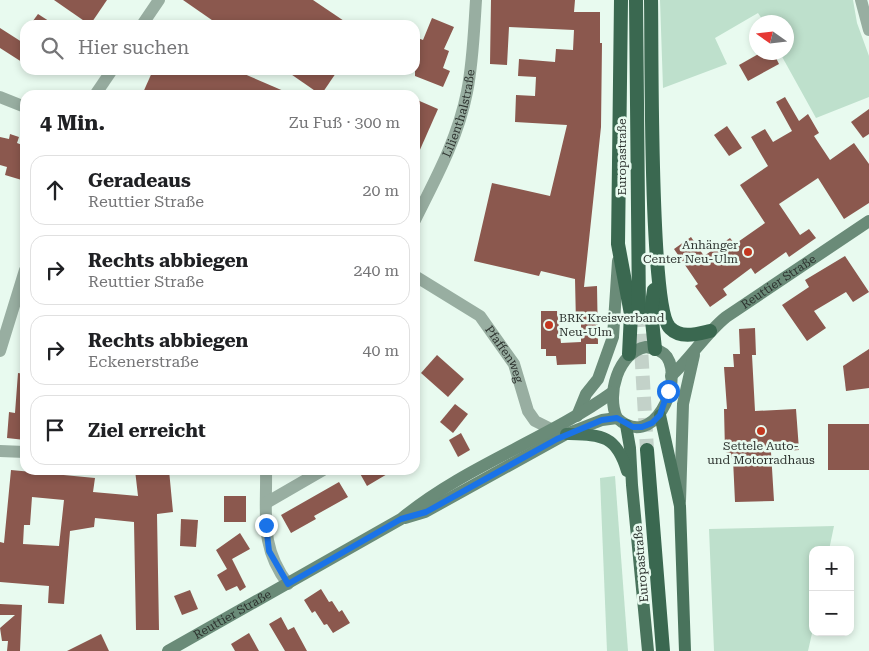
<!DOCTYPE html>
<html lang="de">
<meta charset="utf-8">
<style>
body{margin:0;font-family:"Roboto Serif",serif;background:#f6f6f6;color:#202124}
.controls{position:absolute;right:15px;bottom:15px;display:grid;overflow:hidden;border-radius:10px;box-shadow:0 2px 8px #0003}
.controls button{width:45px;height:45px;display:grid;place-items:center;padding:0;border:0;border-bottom:1px solid #e0e0e0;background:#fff;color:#202124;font:25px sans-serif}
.compass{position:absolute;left:749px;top:15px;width:45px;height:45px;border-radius:50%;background:#fff;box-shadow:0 2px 8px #0003;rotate:284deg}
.stop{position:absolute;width:15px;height:15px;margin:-11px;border:4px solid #1a73e8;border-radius:50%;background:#fff}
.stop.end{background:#1a73e8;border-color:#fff;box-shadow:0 1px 5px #0008}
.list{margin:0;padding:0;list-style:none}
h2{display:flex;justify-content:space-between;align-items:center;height:65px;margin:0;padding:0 20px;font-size:21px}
h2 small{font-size:16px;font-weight:400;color:#757577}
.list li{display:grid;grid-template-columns:32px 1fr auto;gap:15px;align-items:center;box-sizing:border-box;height:70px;margin:0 10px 10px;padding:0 10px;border:1px solid #e0e0e0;border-radius:15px}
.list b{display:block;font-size:19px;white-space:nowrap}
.list p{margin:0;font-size:16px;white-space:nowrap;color:#757577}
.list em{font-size:16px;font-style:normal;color:#757577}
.icon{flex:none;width:28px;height:28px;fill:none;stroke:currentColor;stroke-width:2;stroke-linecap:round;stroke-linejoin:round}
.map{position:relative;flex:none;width:869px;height:651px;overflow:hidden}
.search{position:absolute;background:#fff;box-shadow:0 2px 8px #0003;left:20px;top:20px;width:400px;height:55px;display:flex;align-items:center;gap:12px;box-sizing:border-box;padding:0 18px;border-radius:15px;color:#757577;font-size:19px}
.panel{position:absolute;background:#fff;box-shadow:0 2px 8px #0003;left:20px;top:90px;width:400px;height:385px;border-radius:15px}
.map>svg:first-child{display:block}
.green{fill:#bee0cc}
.building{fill:#8b584e;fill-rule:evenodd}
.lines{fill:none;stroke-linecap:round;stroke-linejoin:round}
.trunk-tunnel{stroke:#c3d2c9;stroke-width:14;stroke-dasharray:14 7;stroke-linecap:butt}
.minor{stroke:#98aea1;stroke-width:12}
.secondary{stroke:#6a8b78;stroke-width:12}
.primary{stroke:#49735c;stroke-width:12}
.trunk{stroke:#3a6850;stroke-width:14}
.route{stroke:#1a73e8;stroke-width:6}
.poi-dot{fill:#c33820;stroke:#e8faef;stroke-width:2}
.labels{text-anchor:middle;stroke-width:5;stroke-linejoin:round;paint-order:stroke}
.street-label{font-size:12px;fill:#2e3430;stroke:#e8faef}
.poi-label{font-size:12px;fill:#2e3430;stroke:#e8faef;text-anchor:end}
</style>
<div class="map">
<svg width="869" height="651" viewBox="0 0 869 651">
<rect width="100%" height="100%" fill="#e8faef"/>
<g class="green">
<polygon points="660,0 853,0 857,23 869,56 869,97 816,118 780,53 786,52 786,22 764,22 758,13 715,38 727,64 663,88"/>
<polygon points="615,476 628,651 607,651 600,478"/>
<polygon points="834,526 829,550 813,550 813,629 808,651 714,651 709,529"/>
</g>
<g class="building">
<polygon points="54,0 107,0 90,25"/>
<polygon points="183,0 313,0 350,25 219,25"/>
<polygon points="491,0 575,0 574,12 600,12 600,43 602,43 601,127 584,287 597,286 598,344 586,344 586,364 557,365 556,356 546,356 546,349 541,349 541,311 557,311 561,343 581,342 581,323 576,324 575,279 541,271 539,276 474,261 492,183 550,196 567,125 515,122 516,95 535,96 536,77 518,76 519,59 555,62 556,49 573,50 574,30 509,27 507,65 490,64"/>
<polygon points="38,14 55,25 30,25"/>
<polygon points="432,18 454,27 444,49 449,51 443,68 450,71 443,87 415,76 415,37 423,40"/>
<polygon points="0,28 25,44 25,64 0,48"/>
<polygon points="762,52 773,52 779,64 748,81 739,65"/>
<polygon points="153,70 235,70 293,95 142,95"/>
<polygon points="285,70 338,70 321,95"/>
<polygon points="785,97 799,121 808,114 819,133 814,136 830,160 854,143 869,164 869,203 844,219 818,178 779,204 800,235 809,229 816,238 789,257 786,252 755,274 751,268 723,289 727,295 710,307 695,286 698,284 674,249 691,237 704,256 730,238 735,244 765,223 740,185 768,166 751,137 765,129 773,142 792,131 776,102"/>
<polygon points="415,99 438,109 415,161"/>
<polygon points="869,109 869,134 863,138 851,122"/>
<polygon points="727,126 742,148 729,156 714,135"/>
<polygon points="10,134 19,137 17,143 25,146 25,181 5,175 7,167 0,165 0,137 9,139"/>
<polygon points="845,256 869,292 853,302 846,292 814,311 826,328 807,341 782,305 809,287 805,280"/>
<polygon points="755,328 756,355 752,355 755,411 796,409 799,450 771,452 774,501 735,502 733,459 725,451 724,409 727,409 724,367 734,367 733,354 740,354 739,329"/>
<polygon points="869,349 869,388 846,391 843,366"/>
<polygon points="437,355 464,379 448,397 421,373"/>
<polygon points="18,373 25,374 25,440 7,438 9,412 15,413"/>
<polygon points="455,404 468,414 453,433 440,422"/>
<rect x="828" y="424" width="41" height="46"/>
<polygon points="461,433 470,450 458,457 449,440"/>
<path d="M11,470L95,478L93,492L138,496L135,470H169L173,512L157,514L159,630H136L134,522L95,518L94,527L70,531L64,604L48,603L49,586L0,582V542L4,543ZM32,497L64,500L59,546L23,544L24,525H30Z"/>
<polygon points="358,470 394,470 367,486"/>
<polygon points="339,482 348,497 314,516 316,519 291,533 281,515"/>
<rect x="224" y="496" width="22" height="26"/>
<polygon points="181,519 198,520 196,547 180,546"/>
<polygon points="240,533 250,549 232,559 246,587 240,591 237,586 226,591 217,575 227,569 216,550"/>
<polygon points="321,589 329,602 332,601 339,612 342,610 350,623 333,633 327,624 324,625 315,611 312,613 304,600"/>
<polygon points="190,590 198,609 182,615 174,596"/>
<polygon points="0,604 22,605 20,651 7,651 8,641 2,641 0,628 15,615 0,615"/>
<polygon points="281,617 288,630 294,627 307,651 285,651 269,624"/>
<polygon points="249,633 259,651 235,651 231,644"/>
<polygon points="101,634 109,651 67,651"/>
</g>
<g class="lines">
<polyline class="trunk-tunnel" points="639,313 647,450"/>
<g class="minor">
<polyline points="861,0 869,30"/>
<polyline points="142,25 159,0"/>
<polyline points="95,95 112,70"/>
<polyline points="0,97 25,107"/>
<path id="s1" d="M415,220C436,178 458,138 467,92C473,62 474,30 476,0"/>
<path id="s2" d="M415,276L480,316L514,364L528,411L535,421L551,429"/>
<polyline points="0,351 25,270"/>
<polyline points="0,451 25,452"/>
<path d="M266,470C267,515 259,546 288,584"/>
<polyline points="266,503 323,470"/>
</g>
<g class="secondary">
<path d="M646,347C653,348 662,350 667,357C684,383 653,452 617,418C606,395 618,352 646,347Z"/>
<path id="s3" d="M671,376C691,358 705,334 726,317L869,221"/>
<polyline points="577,416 586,394 598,379 613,337 618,261"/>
<polyline points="680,501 683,404 694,355"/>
<polyline points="405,518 425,512 566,434 602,420 617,418"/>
<path id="s4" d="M168,651L401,519C465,466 546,440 613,392"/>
</g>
<g class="primary">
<polyline points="660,415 680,506 685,651"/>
<polyline points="626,425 630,448 632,485 648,651"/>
<path d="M566,434C601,435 616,434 627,471"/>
</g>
<g class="trunk">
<polyline points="621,0 618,244 631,314 629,354"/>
<polyline points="636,0 639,313"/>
<path d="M651,0C652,45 649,308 670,328C681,339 697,334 710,331"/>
<polyline points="654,290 651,311 655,349"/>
<polyline points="647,450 663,651"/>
</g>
</g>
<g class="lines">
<polyline class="route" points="266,525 269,551 288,584 401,519 426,512 557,439 602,420 617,418 633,427 642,427 652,423 660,415 668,391"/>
</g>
<g class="poi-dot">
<circle cx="748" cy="252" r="5"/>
<circle cx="549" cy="325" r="5"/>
<circle cx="761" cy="431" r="5"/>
</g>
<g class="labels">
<g class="street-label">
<text dy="4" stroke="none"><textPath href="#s1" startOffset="116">Lilienthalstraße</textPath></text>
<text transform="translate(622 157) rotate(-90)" y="4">Europastraße</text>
<text dy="4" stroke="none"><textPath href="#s3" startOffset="144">Reuttier Straße</textPath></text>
<text dy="4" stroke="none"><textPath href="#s2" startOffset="122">Pfaffenweg</textPath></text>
<text transform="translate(641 564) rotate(-95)" y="4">Europastraße</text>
<text dy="4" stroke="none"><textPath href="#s4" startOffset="74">Reuttier Straße</textPath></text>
</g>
<g class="poi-label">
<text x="738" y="249">Anhänger<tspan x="738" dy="14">Center Neu-Ulm</tspan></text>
<text x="559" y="322" text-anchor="start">BRK Kreisverband<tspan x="559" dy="14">Neu-Ulm</tspan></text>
<text x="761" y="450" text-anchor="middle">Settele Auto-<tspan x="761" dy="14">und Motorradhaus</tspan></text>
</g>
</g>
</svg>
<div class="controls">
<button>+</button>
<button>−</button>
</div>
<svg class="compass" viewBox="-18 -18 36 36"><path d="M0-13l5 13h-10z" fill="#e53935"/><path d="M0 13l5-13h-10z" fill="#757577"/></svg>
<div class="stop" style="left:668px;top:391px"></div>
<div class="stop end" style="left:266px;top:525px"></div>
<div class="search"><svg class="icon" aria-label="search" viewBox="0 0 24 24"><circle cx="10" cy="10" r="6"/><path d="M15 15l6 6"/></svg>Hier suchen</div>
<section class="panel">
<h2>4 Min.<small>Zu Fuß · 300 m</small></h2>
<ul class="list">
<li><svg class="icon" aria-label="ahead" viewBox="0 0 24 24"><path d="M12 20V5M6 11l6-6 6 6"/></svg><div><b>Geradeaus</b><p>Reuttier Straße</p></div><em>20 m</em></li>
<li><svg class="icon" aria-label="right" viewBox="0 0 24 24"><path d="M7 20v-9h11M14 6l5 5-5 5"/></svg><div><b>Rechts abbiegen</b><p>Reuttier Straße</p></div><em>240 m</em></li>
<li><svg class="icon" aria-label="right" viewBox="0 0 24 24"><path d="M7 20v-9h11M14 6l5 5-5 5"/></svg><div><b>Rechts abbiegen</b><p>Eckenerstraße</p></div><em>40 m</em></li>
<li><svg class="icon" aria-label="arrive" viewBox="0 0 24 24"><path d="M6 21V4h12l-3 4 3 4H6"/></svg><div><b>Ziel erreicht</b></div></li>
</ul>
</section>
</div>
